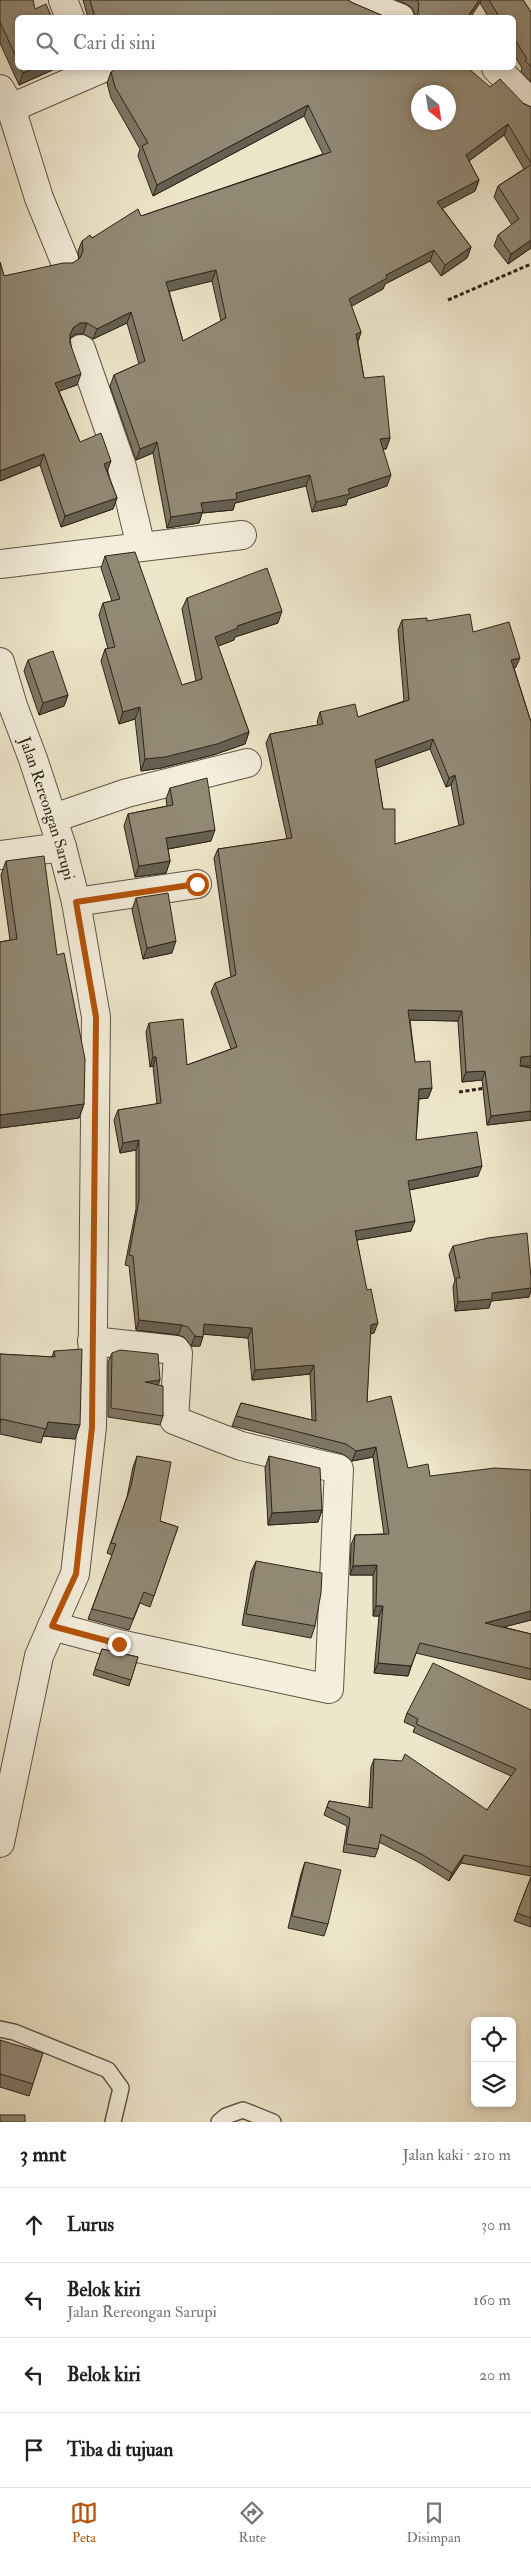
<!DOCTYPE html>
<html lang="id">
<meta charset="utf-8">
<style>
body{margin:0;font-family:"IM FELL Double Pica",serif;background:#f6f6f6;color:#222}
.controls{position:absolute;right:15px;bottom:15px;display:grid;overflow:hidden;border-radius:8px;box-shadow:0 2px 8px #0003}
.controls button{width:45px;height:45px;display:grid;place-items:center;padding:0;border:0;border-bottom:1px solid #e0e0e0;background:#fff;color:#222;font:25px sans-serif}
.compass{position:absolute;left:411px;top:85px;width:45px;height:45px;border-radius:50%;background:#fff;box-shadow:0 2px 8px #0003;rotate:150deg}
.stop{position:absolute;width:15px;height:15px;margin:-11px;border:4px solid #b45309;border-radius:50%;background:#fff}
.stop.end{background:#b45309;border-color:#fff;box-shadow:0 1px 5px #0008}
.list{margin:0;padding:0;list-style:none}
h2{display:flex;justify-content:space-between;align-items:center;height:65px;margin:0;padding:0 20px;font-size:21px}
h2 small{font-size:16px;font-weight:400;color:#767676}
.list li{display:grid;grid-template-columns:32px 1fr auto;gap:15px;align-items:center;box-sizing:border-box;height:75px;padding:0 20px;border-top:1px solid #e0e0e0}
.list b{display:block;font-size:19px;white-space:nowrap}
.list p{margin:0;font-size:16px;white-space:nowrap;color:#767676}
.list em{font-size:16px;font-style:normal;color:#767676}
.icon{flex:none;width:28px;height:28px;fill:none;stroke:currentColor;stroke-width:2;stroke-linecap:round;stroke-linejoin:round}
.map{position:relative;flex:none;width:531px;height:2122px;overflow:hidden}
.search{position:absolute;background:#fff;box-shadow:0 2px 8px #0003;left:15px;right:15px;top:15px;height:55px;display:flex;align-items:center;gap:12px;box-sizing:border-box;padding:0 18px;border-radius:8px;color:#767676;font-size:19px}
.sheet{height:365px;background:#fff}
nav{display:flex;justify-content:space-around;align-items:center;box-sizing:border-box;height:70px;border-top:1px solid #e0e0e0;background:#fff;font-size:14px;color:#767676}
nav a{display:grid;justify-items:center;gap:2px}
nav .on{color:#b45309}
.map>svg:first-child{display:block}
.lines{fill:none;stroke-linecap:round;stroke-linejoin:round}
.service-casing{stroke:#5f5444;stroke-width:18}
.minor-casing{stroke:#5f5444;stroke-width:30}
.tertiary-casing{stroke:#5f5444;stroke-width:30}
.path{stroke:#2f2417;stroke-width:3;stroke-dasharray:4 2.5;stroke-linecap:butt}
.service{stroke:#f4efdd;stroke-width:15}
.minor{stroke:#f4efdd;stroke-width:28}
.tertiary{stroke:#f4efdd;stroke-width:28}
.wall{fill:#7e7665;stroke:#2f2417;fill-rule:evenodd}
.shaded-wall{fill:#666052;stroke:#2f2417}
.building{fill:#928975;stroke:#2f2417;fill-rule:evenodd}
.route{stroke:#b45309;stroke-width:6}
.labels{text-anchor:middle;stroke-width:4;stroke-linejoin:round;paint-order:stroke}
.street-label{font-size:16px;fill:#2f2417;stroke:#f4efdd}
</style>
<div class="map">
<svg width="531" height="2122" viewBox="0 0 531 2122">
<rect width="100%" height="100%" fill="#eee6cb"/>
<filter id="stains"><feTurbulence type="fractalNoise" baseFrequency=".004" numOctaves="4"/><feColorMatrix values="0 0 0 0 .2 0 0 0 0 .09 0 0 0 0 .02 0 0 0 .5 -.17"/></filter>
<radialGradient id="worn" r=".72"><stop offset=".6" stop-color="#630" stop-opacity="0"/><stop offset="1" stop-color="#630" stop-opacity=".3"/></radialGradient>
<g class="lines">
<defs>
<g id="service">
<polyline points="0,2029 14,2032 108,2070 121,2088 113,2122"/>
<polyline points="219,2122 226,2116 243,2110 273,2122"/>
</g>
<g id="minor">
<polyline points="63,0 70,18"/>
<polyline points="355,0 400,18"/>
<polyline points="496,68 531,103"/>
<polyline points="0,89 11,108 39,198 64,259"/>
<polyline points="11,108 103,68"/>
<polyline points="81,349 122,467 141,547"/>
<polyline points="0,564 242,535"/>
<polyline points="54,818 127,793 247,763"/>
<polyline points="0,855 62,847"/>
<polyline points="76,902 197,884"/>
<polyline points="52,1626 119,1644 329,1689 339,1469 241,1446 174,1420 178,1353 176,1350 92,1341"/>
</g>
<g id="tertiary">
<path id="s1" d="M0,662L13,706L33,759L62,847L76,902L96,1017L92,1427L75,1574L39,1656L0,1843"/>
</g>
</defs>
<use href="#service" class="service-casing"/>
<use href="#minor" class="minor-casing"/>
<use href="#tertiary" class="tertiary-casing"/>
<g class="path">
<polyline points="448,300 531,264"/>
<polyline points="459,1092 486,1088"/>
</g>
<use href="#service" class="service"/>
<use href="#minor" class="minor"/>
<use href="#tertiary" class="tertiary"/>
</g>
<g class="wall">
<polygon points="0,0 18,18 18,68 57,68 19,85 0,43"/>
<polygon points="83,0 348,0 353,3 388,18 88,18"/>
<polygon points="396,0 523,0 531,12 531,82 521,71 522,68 514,55 514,18 489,18 480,3 415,18 415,15 412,8 406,4"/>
<path d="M111,72L490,87L531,107V248L508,264L494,246L498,235L512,225L494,197L498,186L524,169L504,135L469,161L479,180L475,191L442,208L471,247L467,258L441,276L430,261L385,284L383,289L351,306L361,332L358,342L364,378L390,438L386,449H383L387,486L348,499L346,505L312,512L306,486L235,503L233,510L202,513L199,523L167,528L153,453L136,460L110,386L114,375L139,364L127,323L93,339L83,334H76L70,338L77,385L59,391L80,442L107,471L117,498L113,509L61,527L40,465L0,481V262L4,276L73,263L79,259L78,251L82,241L92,238L141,216L323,154L304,116L153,196L138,156L140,149L111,98L107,83ZM212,281L221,321L183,341L169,291Z"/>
<polygon points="105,556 182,685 196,681 182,609 187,598 278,623 235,637 234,640 218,646 249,732 245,744 213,755 161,768 141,771 135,719 119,724 101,661 105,649 108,649 99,615 103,603 112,601 101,568"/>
<path d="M402,620L427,621L473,632L516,667L514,668L531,722V1066H522L531,1068V1120L487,1125L482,1080L462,1082L458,1021L410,1020L415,1062L432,1088L428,1098L419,1099L416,1140L478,1176L409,1190L411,1231L357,1240L374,1333L370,1334L367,1402L408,1468L430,1476L531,1620L503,1627L531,1634V1680L416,1653L408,1676L374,1673L379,1616H373V1575H350L351,1545L355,1535L384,1534L373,1457L352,1461L343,1454L232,1426L241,1403L312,1420L310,1374L252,1380L248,1338L203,1334L200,1346H191L184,1337L178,1335L136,1330L129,1266L125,1265L136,1209V1150L120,1153L114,1120L118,1110L157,1104L153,1066L150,1067L146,1032L149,1023L187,1065L231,1049L211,992L215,983L231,977L214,858L218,849L287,839L266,743L270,734L318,725L317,722L320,712L358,717L404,701L398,630ZM430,749L446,787L451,785L459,826L395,844L383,809L376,768Z"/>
<polygon points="28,660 68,695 64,706 39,715 24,671"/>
<polygon points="170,788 211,841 168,849 170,861 166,873 135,877 124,826 128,814 167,806 166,799"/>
<polygon points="6,861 57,955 84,1104 79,1118 0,1128 0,942 10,940 1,875"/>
<polygon points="136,898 172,953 143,959 132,910"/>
<polygon points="453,1246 529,1297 491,1301 489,1308 455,1311 453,1287 455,1280 449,1255"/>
<polygon points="54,1351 75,1439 43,1436 41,1443 0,1434 0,1354 52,1357"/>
<polygon points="112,1353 158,1385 163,1416 160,1425 108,1417 108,1362"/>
<polygon points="137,1456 160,1521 178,1527 150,1607 140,1603 129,1630 88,1619 112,1555 107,1553 127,1497 133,1467"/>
<polygon points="269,1456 322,1510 318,1522 268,1525 265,1468"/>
<polygon points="256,1561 315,1626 311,1638 242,1625 251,1572"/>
<polygon points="102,1649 138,1657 129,1686 93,1675"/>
<polygon points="531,1710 531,1876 461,1863 449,1881 420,1863 379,1842 378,1849 375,1857 343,1852 347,1826 324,1815 326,1809 329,1801 369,1808 371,1767 374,1759 487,1810 511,1776 413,1732 415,1727 404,1722 407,1713"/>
<polygon points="305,1862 328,1924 324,1936 288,1928 301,1874"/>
<polygon points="531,1877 531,1927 514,1921"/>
<polygon points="0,2040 33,2084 29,2096 0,2087"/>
</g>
<g class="shaded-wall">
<polygon points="479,0 481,0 480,3 470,18 467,18"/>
<polygon points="35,68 57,68 19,85 23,73"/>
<polygon points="308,105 304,116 153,196 157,185"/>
<polygon points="508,124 504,135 462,166 466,155"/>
<polygon points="479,180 475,191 434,213 437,202"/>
<polygon points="531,240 531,248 508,264 511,254"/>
<polygon points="471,247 467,258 441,276 445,265"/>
<polygon points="434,250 430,261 385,284 383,289 345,310 349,299 386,275"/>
<polygon points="216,270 212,281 163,293 166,282"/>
<polygon points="131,312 127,323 93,339 97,329"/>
<polygon points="80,323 87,323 83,334 76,334 70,338 70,335 73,328"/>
<polygon points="361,332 357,343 356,334"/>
<polygon points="81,374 77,385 51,394 55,383"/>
<polygon points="390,438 386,449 376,449 380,439"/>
<polygon points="157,442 153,453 136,460 140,449"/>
<polygon points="44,454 40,465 0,481 0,471"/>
<polygon points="111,461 107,472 104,464"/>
<polygon points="310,475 306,486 235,503 233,510 202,513 199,523 167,528 171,517 201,503 236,493"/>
<polygon points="391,475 387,486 348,499 346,505 312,512 316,502 348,489"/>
<polygon points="117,498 113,509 61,527 65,516"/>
<polygon points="282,611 278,623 235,637 234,640 211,649 215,637 237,626"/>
<polygon points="520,658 516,667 508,670 511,660"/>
<polygon points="68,695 64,706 39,715 43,703"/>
<polygon points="140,707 135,719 119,724 123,712"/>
<polygon points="249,732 245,744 213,755 161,768 141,771 145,759"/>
<polygon points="433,739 430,749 371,770 375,760"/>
<polygon points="455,775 451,785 446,787 449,778"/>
<polygon points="215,830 211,841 162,850 166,838"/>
<polygon points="170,861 166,873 135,877 139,866"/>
<polygon points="176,941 172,953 143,959 147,948"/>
<polygon points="408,1010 462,1011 458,1021 405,1020"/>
<polygon points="531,1056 531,1066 517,1066 521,1057"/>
<polygon points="153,1057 156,1057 153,1066 150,1067"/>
<polygon points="485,1071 482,1080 462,1082 466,1072"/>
<polygon points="432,1088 428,1098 416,1099 419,1089"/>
<polygon points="84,1104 79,1118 0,1128 0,1115"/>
<polygon points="531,1111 531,1120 487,1125 491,1116"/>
<polygon points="139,1140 136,1150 120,1153 123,1143"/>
<polygon points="482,1166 478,1176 404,1191 408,1181"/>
<polygon points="415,1221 411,1231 351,1241 355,1231"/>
<polygon points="531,1288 531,1291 529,1297 491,1301 489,1308 455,1311 458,1302 492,1293"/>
<polygon points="139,1320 182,1325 178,1335 136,1330"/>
<polygon points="378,1323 374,1333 367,1335 371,1325"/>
<polygon points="204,1324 252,1328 248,1338 201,1334"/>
<polygon points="195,1336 203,1337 200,1346 191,1346"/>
<polygon points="314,1365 310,1374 252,1380 255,1370"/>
<polygon points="160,1380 157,1389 145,1382"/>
<polygon points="48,1422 80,1425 75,1439 43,1436"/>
<polygon points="376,1447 373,1457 352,1461 356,1451"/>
<polygon points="322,1510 318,1522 268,1525 272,1513"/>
<polygon points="377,1565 373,1575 350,1575 353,1566"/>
<polygon points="376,1606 383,1606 379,1616 373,1616"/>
<polygon points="531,1611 531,1620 481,1633 485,1623"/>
<polygon points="378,1663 411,1666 408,1676 374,1673"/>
<polygon points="464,1855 461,1863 449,1881 452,1873"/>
</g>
<g class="building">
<polygon points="0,0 33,0 35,9 46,4 52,18 18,18 18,61 0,22"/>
<polygon points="90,0 348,0 353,3 388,18 95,18"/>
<polygon points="417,0 479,0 467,18 415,18 418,13 419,4"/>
<polygon points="489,0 523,0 531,12 531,67 525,60 527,59 514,38 514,18 500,18"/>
<polygon points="20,68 35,68 23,73"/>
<path d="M118,68H468L490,87L500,79L524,104L531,107V163L508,124L466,155L479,180L437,202L471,247L445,265L434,250L386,275L387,278L349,299L361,332L356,334L364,378L384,376L390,438L380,439L391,475L348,489L350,494L316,502L310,475L236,493L237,499L201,503L203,512L171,517L157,442L140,449L114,375L145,361L131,312L97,329L87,323H80L73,328L70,335V343L81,374L55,383L80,442L101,433L111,461L104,464L117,498L65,516L44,454L0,471V262L4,276L63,263H73L80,258L83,251L82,241L90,235L92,238L138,209L141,216L331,152L308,105L157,185L142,146L148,143L115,87L111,72ZM418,92H448V122H418ZM216,270L226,318L183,341L166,282Z"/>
<polygon points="531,165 531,240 511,254 498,235 519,219 498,186"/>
<polygon points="135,552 182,685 202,679 187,598 267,568 282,611 237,626 238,628 215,637 249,732 217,744 165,757 145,759 140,707 123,712 105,649 115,647 103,603 120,599 105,556"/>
<path d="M470,614L473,632L509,622L520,658L511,660L531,722V1056L521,1057L520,1066L531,1068V1111L491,1116L485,1071L466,1072L462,1011L408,1010L415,1062L430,1061L432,1088L419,1089L416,1140L477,1132L482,1166L408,1181L415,1221L355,1231L367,1290L371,1289L378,1323L371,1325L367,1402L391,1396L408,1468L428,1464L430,1476L495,1468L531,1470V1611L485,1623L531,1634V1669L420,1643L411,1666L378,1663L383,1606H376L377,1565L353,1566L355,1535L389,1534L376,1447L356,1451L346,1444L236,1416L241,1403L316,1421L314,1365L255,1370L252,1328L204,1324L203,1337L195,1336L188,1327L182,1325L139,1320L133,1256L129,1255L139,1200V1140L123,1143L118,1110L161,1103L156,1057H153L149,1023L183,1019L187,1065L237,1047L215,983L236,975L218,849L292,838L270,734L323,724L320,712L355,704L358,717L409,700L402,620L427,618V621ZM433,739L449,778L455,775L464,824L395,844V809H383L375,760Z"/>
<polygon points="53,651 68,695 43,703 28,660"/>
<polygon points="207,778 215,830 166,838 170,861 139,866 128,814 173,805 170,788"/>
<polygon points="44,856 57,955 64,953 85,1059 84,1104 0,1115 0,942 17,939 6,861"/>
<polygon points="168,893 176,941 147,948 136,898"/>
<polygon points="527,1233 531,1278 531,1288 492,1293 492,1299 458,1302 456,1278 460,1278 453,1246 488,1238"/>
<polygon points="82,1349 80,1425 48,1422 46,1429 1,1419 0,1423 0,1354 55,1357 54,1351"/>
<polygon points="120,1350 158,1354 160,1380 145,1382 163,1386 163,1416 111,1408 112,1353"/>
<polygon points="137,1456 171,1462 160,1521 178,1527 154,1596 144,1592 133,1619 92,1609 116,1544 111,1543 131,1486"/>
<polygon points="269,1456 320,1468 322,1510 272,1513"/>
<polygon points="256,1561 322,1573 321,1593 315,1626 246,1614"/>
<polygon points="102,1649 138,1657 131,1680 95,1669"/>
<polygon points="433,1663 531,1710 531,1867 464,1855 452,1873 423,1855 381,1834 378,1849 346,1844 350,1818 327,1807 329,1801 372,1808 374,1759 402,1761 405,1754 487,1810 516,1769 416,1724 418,1719 407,1713"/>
<polygon points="305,1862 341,1870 328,1924 292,1916"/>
<polygon points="531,1877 531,1918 517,1913"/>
<polygon points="0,2040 43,2053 33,2084 0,2074"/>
<rect x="0" y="2115" width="25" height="7"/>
</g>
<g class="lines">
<polyline class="route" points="119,1644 52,1626 76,1574 92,1427 96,1017 76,902 197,884"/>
</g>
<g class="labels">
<g class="street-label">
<text dy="6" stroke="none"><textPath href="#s1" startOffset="154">Jalan Rereongan Sarupi</textPath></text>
</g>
</g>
<rect width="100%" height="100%" filter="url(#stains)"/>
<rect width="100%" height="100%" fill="url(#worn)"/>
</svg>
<div class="controls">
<button><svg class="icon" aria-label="locate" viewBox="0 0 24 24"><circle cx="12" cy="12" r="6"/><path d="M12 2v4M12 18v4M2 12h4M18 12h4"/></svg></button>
<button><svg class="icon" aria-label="layers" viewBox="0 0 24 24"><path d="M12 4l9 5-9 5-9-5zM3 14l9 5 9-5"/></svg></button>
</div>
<svg class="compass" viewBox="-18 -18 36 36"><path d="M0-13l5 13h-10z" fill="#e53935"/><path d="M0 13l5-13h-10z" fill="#767676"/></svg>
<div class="stop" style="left:197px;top:884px"></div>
<div class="stop end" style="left:119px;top:1644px"></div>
<div class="search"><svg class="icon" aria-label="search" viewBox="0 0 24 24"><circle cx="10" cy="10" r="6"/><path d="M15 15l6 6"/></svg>Cari di sini</div>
</div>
<section class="sheet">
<h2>3 mnt<small>Jalan kaki · 210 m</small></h2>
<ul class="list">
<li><svg class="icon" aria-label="ahead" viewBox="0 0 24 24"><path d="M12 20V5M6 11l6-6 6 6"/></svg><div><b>Lurus</b></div><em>30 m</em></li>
<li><svg class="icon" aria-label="left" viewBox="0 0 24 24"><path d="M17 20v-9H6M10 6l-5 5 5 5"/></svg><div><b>Belok kiri</b><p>Jalan Rereongan Sarupi</p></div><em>160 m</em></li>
<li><svg class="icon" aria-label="left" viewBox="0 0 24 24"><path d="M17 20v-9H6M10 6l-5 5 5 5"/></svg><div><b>Belok kiri</b></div><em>20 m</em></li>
<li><svg class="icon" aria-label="arrive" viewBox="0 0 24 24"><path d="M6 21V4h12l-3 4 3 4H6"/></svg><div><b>Tiba di tujuan</b></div></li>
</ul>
</section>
<nav>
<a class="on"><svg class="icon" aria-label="map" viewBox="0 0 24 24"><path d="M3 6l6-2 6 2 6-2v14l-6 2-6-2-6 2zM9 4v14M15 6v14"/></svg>Peta</a>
<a><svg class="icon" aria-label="directions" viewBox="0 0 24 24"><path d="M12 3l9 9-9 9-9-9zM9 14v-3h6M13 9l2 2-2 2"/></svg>Rute</a>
<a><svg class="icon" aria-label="saved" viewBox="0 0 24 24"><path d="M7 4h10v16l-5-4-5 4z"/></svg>Disimpan</a>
</nav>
